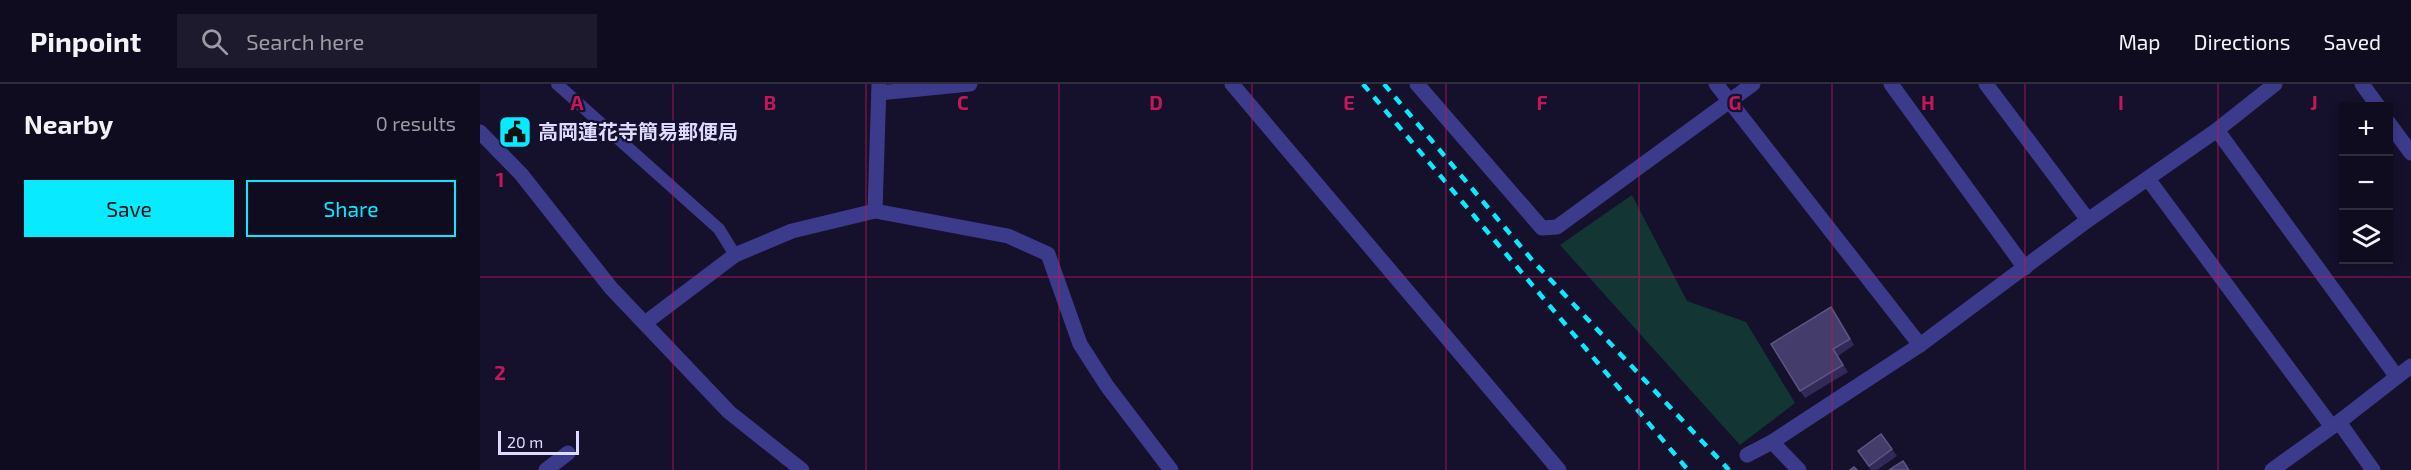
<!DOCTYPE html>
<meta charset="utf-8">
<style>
body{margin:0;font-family:"Exo 2","Noto Sans JP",sans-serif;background:#1e1a2d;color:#f1f3f6}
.controls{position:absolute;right:18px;top:18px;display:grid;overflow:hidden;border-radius:0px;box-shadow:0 3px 9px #0003}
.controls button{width:54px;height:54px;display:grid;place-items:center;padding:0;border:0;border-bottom:2px solid #302c3e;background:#100c20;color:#f1f3f6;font:30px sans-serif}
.scale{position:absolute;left:18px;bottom:15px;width:81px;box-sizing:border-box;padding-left:6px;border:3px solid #dedbff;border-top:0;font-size:16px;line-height:21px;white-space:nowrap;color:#dedbff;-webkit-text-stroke:4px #15102b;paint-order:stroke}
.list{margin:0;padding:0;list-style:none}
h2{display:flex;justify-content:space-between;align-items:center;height:78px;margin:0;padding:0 24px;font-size:26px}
h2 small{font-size:20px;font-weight:400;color:#9c9ba5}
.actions{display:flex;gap:12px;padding:18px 24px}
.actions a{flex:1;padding:14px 0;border:2px solid #07eaff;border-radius:0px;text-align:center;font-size:21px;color:#07eaff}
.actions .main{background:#07eaff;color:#111}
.icon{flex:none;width:33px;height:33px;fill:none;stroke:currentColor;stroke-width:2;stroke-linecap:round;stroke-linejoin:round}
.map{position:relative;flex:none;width:1931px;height:386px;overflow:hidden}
header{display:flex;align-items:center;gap:36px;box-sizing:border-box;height:84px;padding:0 30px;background:#100c20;border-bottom:2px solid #302c3e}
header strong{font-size:28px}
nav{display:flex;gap:33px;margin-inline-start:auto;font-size:21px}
.search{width:420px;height:54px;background:#1e1a2d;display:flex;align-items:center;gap:15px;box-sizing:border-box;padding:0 21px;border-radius:0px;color:#9c9ba5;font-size:22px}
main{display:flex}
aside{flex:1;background:#100c20}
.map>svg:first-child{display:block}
.green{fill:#133634}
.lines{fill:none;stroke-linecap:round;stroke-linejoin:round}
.lane{stroke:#3c3a8b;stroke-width:12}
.street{stroke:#3c3a8b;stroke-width:15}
.rail{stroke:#07eaff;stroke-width:4.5;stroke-dasharray:9 8;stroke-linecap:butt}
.wall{fill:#322959}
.building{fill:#443c6b;stroke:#5c5582;stroke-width:1.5}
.grid{fill:none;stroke:#c2185b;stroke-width:1.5;stroke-opacity:0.55}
.labels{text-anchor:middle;stroke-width:4.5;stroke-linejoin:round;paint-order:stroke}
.poi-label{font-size:20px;font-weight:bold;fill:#dedbff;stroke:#15102b;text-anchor:start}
.grid-label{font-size:20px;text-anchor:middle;font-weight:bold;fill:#c2185b;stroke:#15102b;stroke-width:4.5;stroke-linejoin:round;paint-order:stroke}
</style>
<header>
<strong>Pinpoint</strong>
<div class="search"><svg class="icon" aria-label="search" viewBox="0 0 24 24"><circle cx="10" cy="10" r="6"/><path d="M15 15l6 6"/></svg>Search here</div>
<nav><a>Map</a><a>Directions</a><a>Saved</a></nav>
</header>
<main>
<aside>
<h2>Nearby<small>0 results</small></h2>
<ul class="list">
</ul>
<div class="actions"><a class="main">Save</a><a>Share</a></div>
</aside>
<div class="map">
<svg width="1931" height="386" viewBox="0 0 1931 386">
<rect width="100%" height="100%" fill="#15102b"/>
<polygon class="green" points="1152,111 1207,217 1266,238 1315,319 1260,361 1080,161"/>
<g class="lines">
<polyline class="lane" points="77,0 239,145 255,171"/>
<g class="street">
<polyline points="752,0 1079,386"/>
<polyline points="937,0 1062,144 1077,143 1273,0"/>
<polyline points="1236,0 1440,261"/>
<polyline points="1411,0 1545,184"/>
<polyline points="1506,0 1608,136"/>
<polyline points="1882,0 1898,22"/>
<polyline points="399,9 490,0"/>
<polyline points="1908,38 1931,69"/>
<polyline points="1737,46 1917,293"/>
<polyline points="0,48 41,90 131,204 249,328 322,386"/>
<polyline points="1668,95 1852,343 1859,338 1893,386"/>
<polyline points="395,127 399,0"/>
<polyline points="165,239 255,171 312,147 395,127 528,152 568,170 600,260 627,302 691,386"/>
<polyline points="1859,338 1931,282"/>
<polyline points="1292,358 1319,386"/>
<polyline points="1267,371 1292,358 1440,261 1608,136 1737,46 1795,0"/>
<polyline points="66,386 88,369"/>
<polyline points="1792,386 1852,343"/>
</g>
<g class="rail">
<polyline points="883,0 1208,386"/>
<polyline points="904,0 1053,177 1249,386"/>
</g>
</g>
<g class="wall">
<polygon points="1356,230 1374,261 1358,272 1368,288 1325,314 1320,307"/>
<polygon points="1401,350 1417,372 1397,386 1391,386 1378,367"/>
</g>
<g class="building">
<polygon points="1351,223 1370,255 1353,265 1363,281 1320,307 1291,260"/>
<polygon points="1401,350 1412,365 1389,382 1378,367"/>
<polygon points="1423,377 1429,386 1409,386"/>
<polygon points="1374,383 1377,386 1370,386"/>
</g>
<path class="grid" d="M193,0V386M386,0V386M579,0V386M772,0V386M966,0V386M1159,0V386M1352,0V386M1545,0V386M1738,0V386M0,193H1931"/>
<defs>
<symbol id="civic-square" viewBox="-11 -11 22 22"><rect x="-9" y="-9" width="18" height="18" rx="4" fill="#07eaff" stroke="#15102b"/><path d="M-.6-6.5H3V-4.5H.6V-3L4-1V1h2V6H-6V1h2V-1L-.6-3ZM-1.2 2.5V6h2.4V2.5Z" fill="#111"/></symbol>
</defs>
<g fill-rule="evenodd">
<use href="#civic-square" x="16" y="29" width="38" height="38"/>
</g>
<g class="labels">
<g class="poi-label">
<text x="58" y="55">高岡蓮花寺簡易郵便局</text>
</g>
</g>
<g class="grid-label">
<text x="97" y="26">A</text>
<text x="290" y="26">B</text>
<text x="483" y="26">C</text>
<text x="676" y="26">D</text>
<text x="869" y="26">E</text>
<text x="1062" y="26">F</text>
<text x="1255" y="26">G</text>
<text x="1448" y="26">H</text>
<text x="1641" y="26">I</text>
<text x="1834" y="26">J</text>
<text x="20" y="103">1</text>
<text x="20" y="296">2</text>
</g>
</svg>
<div class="controls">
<button>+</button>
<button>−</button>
<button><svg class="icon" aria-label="layers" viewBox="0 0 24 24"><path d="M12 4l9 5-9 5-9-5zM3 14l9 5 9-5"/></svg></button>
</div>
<div class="scale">20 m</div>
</div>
</main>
